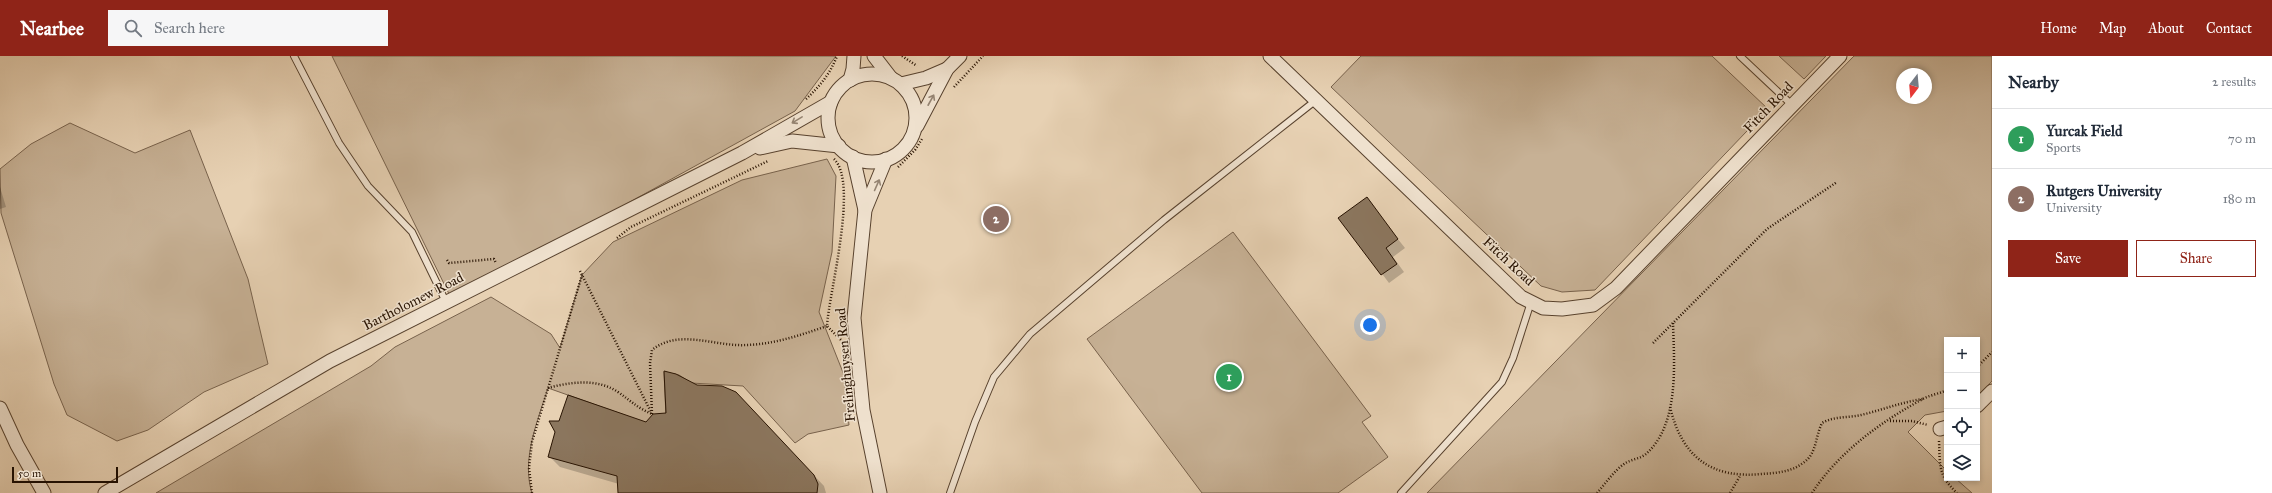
<!DOCTYPE html>
<meta charset="utf-8">
<style>
body{margin:0;font-family:"IM FELL Great Primer",serif;background:#f6f6f7;color:#1f2937}
.controls{position:absolute;right:12px;bottom:12px;display:grid;overflow:hidden;border-radius:0px;box-shadow:0 2px 6px #0003}
.controls button{width:36px;height:36px;display:grid;place-items:center;padding:0;border:0;border-bottom:1px solid #e0e1e3;background:#fff;color:#1f2937;font:20px sans-serif}
.compass{position:absolute;left:1896px;top:12px;width:36px;height:36px;border-radius:50%;background:#fff;box-shadow:0 2px 6px #0003;rotate:196deg}
.scale{position:absolute;left:12px;bottom:10px;width:106px;box-sizing:border-box;padding-left:4px;border:2px solid #281302;border-top:0;font-size:11px;line-height:14px;white-space:nowrap;color:#281302;-webkit-text-stroke:3px #efe1ce;paint-order:stroke}
.you{position:absolute;left:1370px;top:269px;width:14px;height:14px;margin:-10px;border:3px solid #fff;border-radius:50%;background:#1a73e8;box-shadow:0 0 0 6px #1a73e833}
.badge{display:grid;place-items:center;width:26px;height:26px;border-radius:50%;background:#8f2418;color:#fff;font-size:13px;font-weight:700}
.pin{position:absolute;translate:-50% -50%;border:2px solid #fff;box-shadow:0 1px 4px #0006}
.list{margin:0;padding:0;list-style:none}
h2{display:flex;justify-content:space-between;align-items:center;height:52px;margin:0;padding:0 16px;font-size:17px}
h2 small{font-size:13px;font-weight:400;color:#747a83}
.list li{display:grid;grid-template-columns:26px 1fr auto;gap:12px;align-items:center;box-sizing:border-box;height:60px;padding:0 16px;border-top:1px solid #e0e1e3}
.list b{display:block;font-size:15px;white-space:nowrap}
.list p{margin:0;font-size:13px;white-space:nowrap;color:#747a83}
.list em{font-size:13px;font-style:normal;color:#747a83}
.actions{display:flex;gap:8px;padding:12px 16px}
.actions a{flex:1;padding:9px 0;border:1px solid #8f2418;border-radius:0px;text-align:center;font-size:14px;color:#8f2418}
.actions .main{background:#8f2418;color:#fff}
.icon{flex:none;width:22px;height:22px;fill:none;stroke:currentColor;stroke-width:2;stroke-linecap:round;stroke-linejoin:round}
.map{position:relative;flex:none;width:1992px;height:437px;overflow:hidden}
header{display:flex;align-items:center;gap:24px;box-sizing:border-box;height:56px;padding:0 20px;background:#8f2418;color:#fff}
header strong{font-size:19px}
nav{display:flex;gap:22px;margin-inline-start:auto;font-size:14px}
.search{width:280px;height:36px;background:#f6f6f7;display:flex;align-items:center;gap:10px;box-sizing:border-box;padding:0 14px;border-radius:0px;color:#747a83;font-size:15px}
main{display:flex}
aside{flex:1;background:#fff}
.map>svg:first-child{display:block}
.green{fill:#c7b195;stroke:#78624c;fill-rule:evenodd}
.shadow{fill:#0003}
.building{fill:#8b765e;stroke:#281302}
.lines{fill:none;stroke-linecap:round;stroke-linejoin:round}
.service-casing{stroke:#58422e;stroke-width:8}
.minor-casing{stroke:#58422e;stroke-width:15}
.path{stroke:#281302;stroke-width:2.5;stroke-dasharray:1 2;stroke-linecap:butt}
.service{stroke:#efe1ce;stroke-width:6}
.minor{stroke:#efe1ce;stroke-width:13}
.oneway{stroke:#958472}
.labels{text-anchor:middle;stroke-width:3;stroke-linejoin:round;paint-order:stroke}
.street-label{font-size:14px;fill:#281302;stroke:#efe1ce}
</style>
<header>
<strong>Nearbee</strong>
<div class="search"><svg class="icon" aria-label="search" viewBox="0 0 24 24"><circle cx="10" cy="10" r="6"/><path d="M15 15l6 6"/></svg>Search here</div>
<nav><a>Home</a><a>Map</a><a>About</a><a>Contact</a></nav>
</header>
<main>
<div class="map">
<svg width="1992" height="437" viewBox="0 0 1992 437">
<rect width="100%" height="100%" fill="#e7d1b3"/>
<filter id="stains"><feTurbulence type="fractalNoise" baseFrequency=".005" numOctaves="4"/><feColorMatrix values="0 0 0 0 .2 0 0 0 0 .09 0 0 0 0 .02 0 0 0 .5 -.17"/></filter>
<radialGradient id="worn" r=".72"><stop offset=".6" stop-color="#630" stop-opacity="0"/><stop offset="1" stop-color="#630" stop-opacity=".3"/></radialGradient>
<g class="green">
<polygon points="332,0 836,0 795,55 452,244"/>
<polygon points="1361,0 1712,0 1768,53 1595,234 1562,236 1541,230 1331,31"/>
<polygon points="1779,0 1826,0 1804,23"/>
<path d="M1854,0H1992V325L1977,341V284H1947V355L1925,359L1908,376L1947,415V422H1955L1972,437H1427ZM1902,18H1926V42H1902Z"/>
<polygon points="70,67 135,97 190,74 248,223 268,308 204,336 148,374 117,385 67,359 54,328 1,157 0,113 31,88"/>
<path d="M827,103L836,120L832,196L819,256L844,319L849,369L808,378L795,387L743,330L691,327L679,319L664,316L666,361L639,376L630,361L548,332C538,364 521,403 532,437H156L371,310L395,291L491,241L551,278L560,292L582,219L613,186L742,124Z"/>
<polygon points="1233,176 1371,360 1362,366 1388,401 1338,437 1202,437 1087,283"/>
</g>
<g class="shadow">
<polygon points="0,131 6,151 0,153"/>
<polygon points="1366,143 1405,192 1393,201 1404,216 1389,227 1340,162"/>
<polygon points="697,330 746,347 824,430 826,437 620,437 619,428 560,411 549,400 647,367 667,358"/>
</g>
<g class="building">
<polygon points="1367,141 1398,183 1386,192 1397,208 1381,219 1338,162"/>
<polygon points="664,315 676,318 697,329 722,330 736,336 814,419 818,428 817,437 618,437 617,420 548,401 555,376 549,365 559,365 568,339 646,366 653,358 666,357"/>
</g>
<g class="lines">
<defs>
<g id="service">
<polyline points="294,0 339,87 368,130 412,176 446,246"/>
<polyline points="1740,0 1792,49"/>
<polyline points="950,437 975,366 994,321 1030,278 1164,164 1315,45"/>
<polyline points="1401,437 1502,326 1513,302 1531,246"/>
</g>
<g id="minor">
<polyline points="874,0 891,22"/>
<polyline points="1270,0 1521,241 1543,252 1562,253 1593,249 1616,232 1840,0"/>
<circle cx="872" cy="62" r="44"/>
<polyline points="850,24 853,13 854,0"/>
<polyline points="901,28 926,22 947,13"/>
<polyline points="917,70 947,13 960,0"/>
<polyline points="760,92 792,85 839,90"/>
<polyline points="853,101 865,154"/>
<polyline points="1977,350 1992,335"/>
<polyline points="0,352 17,389 44,437"/>
<polyline points="1940,373 1947,371"/>
<polyline points="105,437 330,305 742,97 831,46"/>
<polyline points="880,437 863,354 854,262 865,154 886,103"/>
</g>
</defs>
<use href="#service" class="service-casing"/>
<use href="#minor" class="minor-casing"/>
<g class="path">
<polyline points="902,0 917,10"/>
<polyline points="954,31 983,0"/>
<path d="M806,43C820,30 830,18 837,0"/>
<path d="M834,103C859,127 829,236 827,270L843,286"/>
<polyline points="898,111 915,94 922,83"/>
<polyline points="617,182 631,171 768,105"/>
<polyline points="447,204 449,207 494,203 496,207"/>
<polyline points="580,215 651,356"/>
<polyline points="1653,287 1767,173 1837,126"/>
<polyline points="1977,311 1992,296"/>
<path d="M548,332C570,326 597,322 618,336C631,345 636,351 652,358"/>
<path d="M1670,351C1682,401 1711,423 1762,418C1776,417 1791,416 1803,407C1817,398 1815,381 1822,367C1834,360 1848,362 1861,359C1882,354 1902,346 1923,343"/>
<path d="M652,358L650,307L652,294C679,272 715,291 747,289C775,288 801,279 827,270"/>
<polyline points="1890,365 1912,365 1928,369"/>
<path d="M1939,385C1940,410 1938,419 1957,437"/>
<polyline points="532,437 529,412 532,386 582,219"/>
<path d="M1597,437C1605,428 1614,415 1624,408C1631,403 1640,403 1646,398C1680,368 1674,307 1673,266"/>
<polyline points="1730,437 1740,420"/>
<path d="M1812,437C1838,397 1879,367 1921,344C1929,339 1939,338 1947,334"/>
</g>
<use href="#service" class="service"/>
<use href="#minor" class="minor"/>
</g>
<defs><path id="oneway-shaft" d="M-6 0H5M1.5-3L5.5 0L1.5 3" fill="none" stroke-width="1.6" stroke-linecap="round" stroke-linejoin="round"/></defs>
<g class="oneway">
<use href="#oneway-shaft" transform="translate(931 44) rotate(-61)"/>
<use href="#oneway-shaft" transform="translate(797 64) rotate(149)"/>
<use href="#oneway-shaft" transform="translate(877 129) rotate(-66)"/>
</g>
<g class="labels">
<g class="street-label">
<text transform="translate(1768 51) rotate(-46)" y="5">Fitch Road</text>
<text transform="translate(1509 205) rotate(43)" y="5">Fitch Road</text>
<text transform="translate(413 245) rotate(-27)" y="5">Bartholomew Road</text>
<text transform="translate(845 309) rotate(-95)" y="5">Frelinghuysen Road</text>
</g>
</g>
<rect width="100%" height="100%" filter="url(#stains)"/>
<rect width="100%" height="100%" fill="url(#worn)"/>
</svg>
<div class="controls">
<button>+</button>
<button>−</button>
<button><svg class="icon" aria-label="locate" viewBox="0 0 24 24"><circle cx="12" cy="12" r="6"/><path d="M12 2v4M12 18v4M2 12h4M18 12h4"/></svg></button>
<button><svg class="icon" aria-label="layers" viewBox="0 0 24 24"><path d="M12 4l9 5-9 5-9-5zM3 14l9 5 9-5"/></svg></button>
</div>
<svg class="compass" viewBox="-18 -18 36 36"><path d="M0-13l5 13h-10z" fill="#e53935"/><path d="M0 13l5-13h-10z" fill="#747a83"/></svg>
<div class="scale">50 m</div>
<div class="you"></div>
<div class="pin badge" style="left:1229px;top:321px;background:#2e9e5b">1</div>
<div class="pin badge" style="left:996px;top:163px;background:#8d6e63">2</div>
</div>
<aside>
<h2>Nearby<small>2 results</small></h2>
<ul class="list">
<li><span class="badge" style="background:#2e9e5b">1</span><div><b>Yurcak Field</b><p>Sports</p></div><em>70 m</em></li>
<li><span class="badge" style="background:#8d6e63">2</span><div><b>Rutgers University</b><p>University</p></div><em>180 m</em></li>
</ul>
<div class="actions"><a class="main">Save</a><a>Share</a></div>
</aside>
</main>
